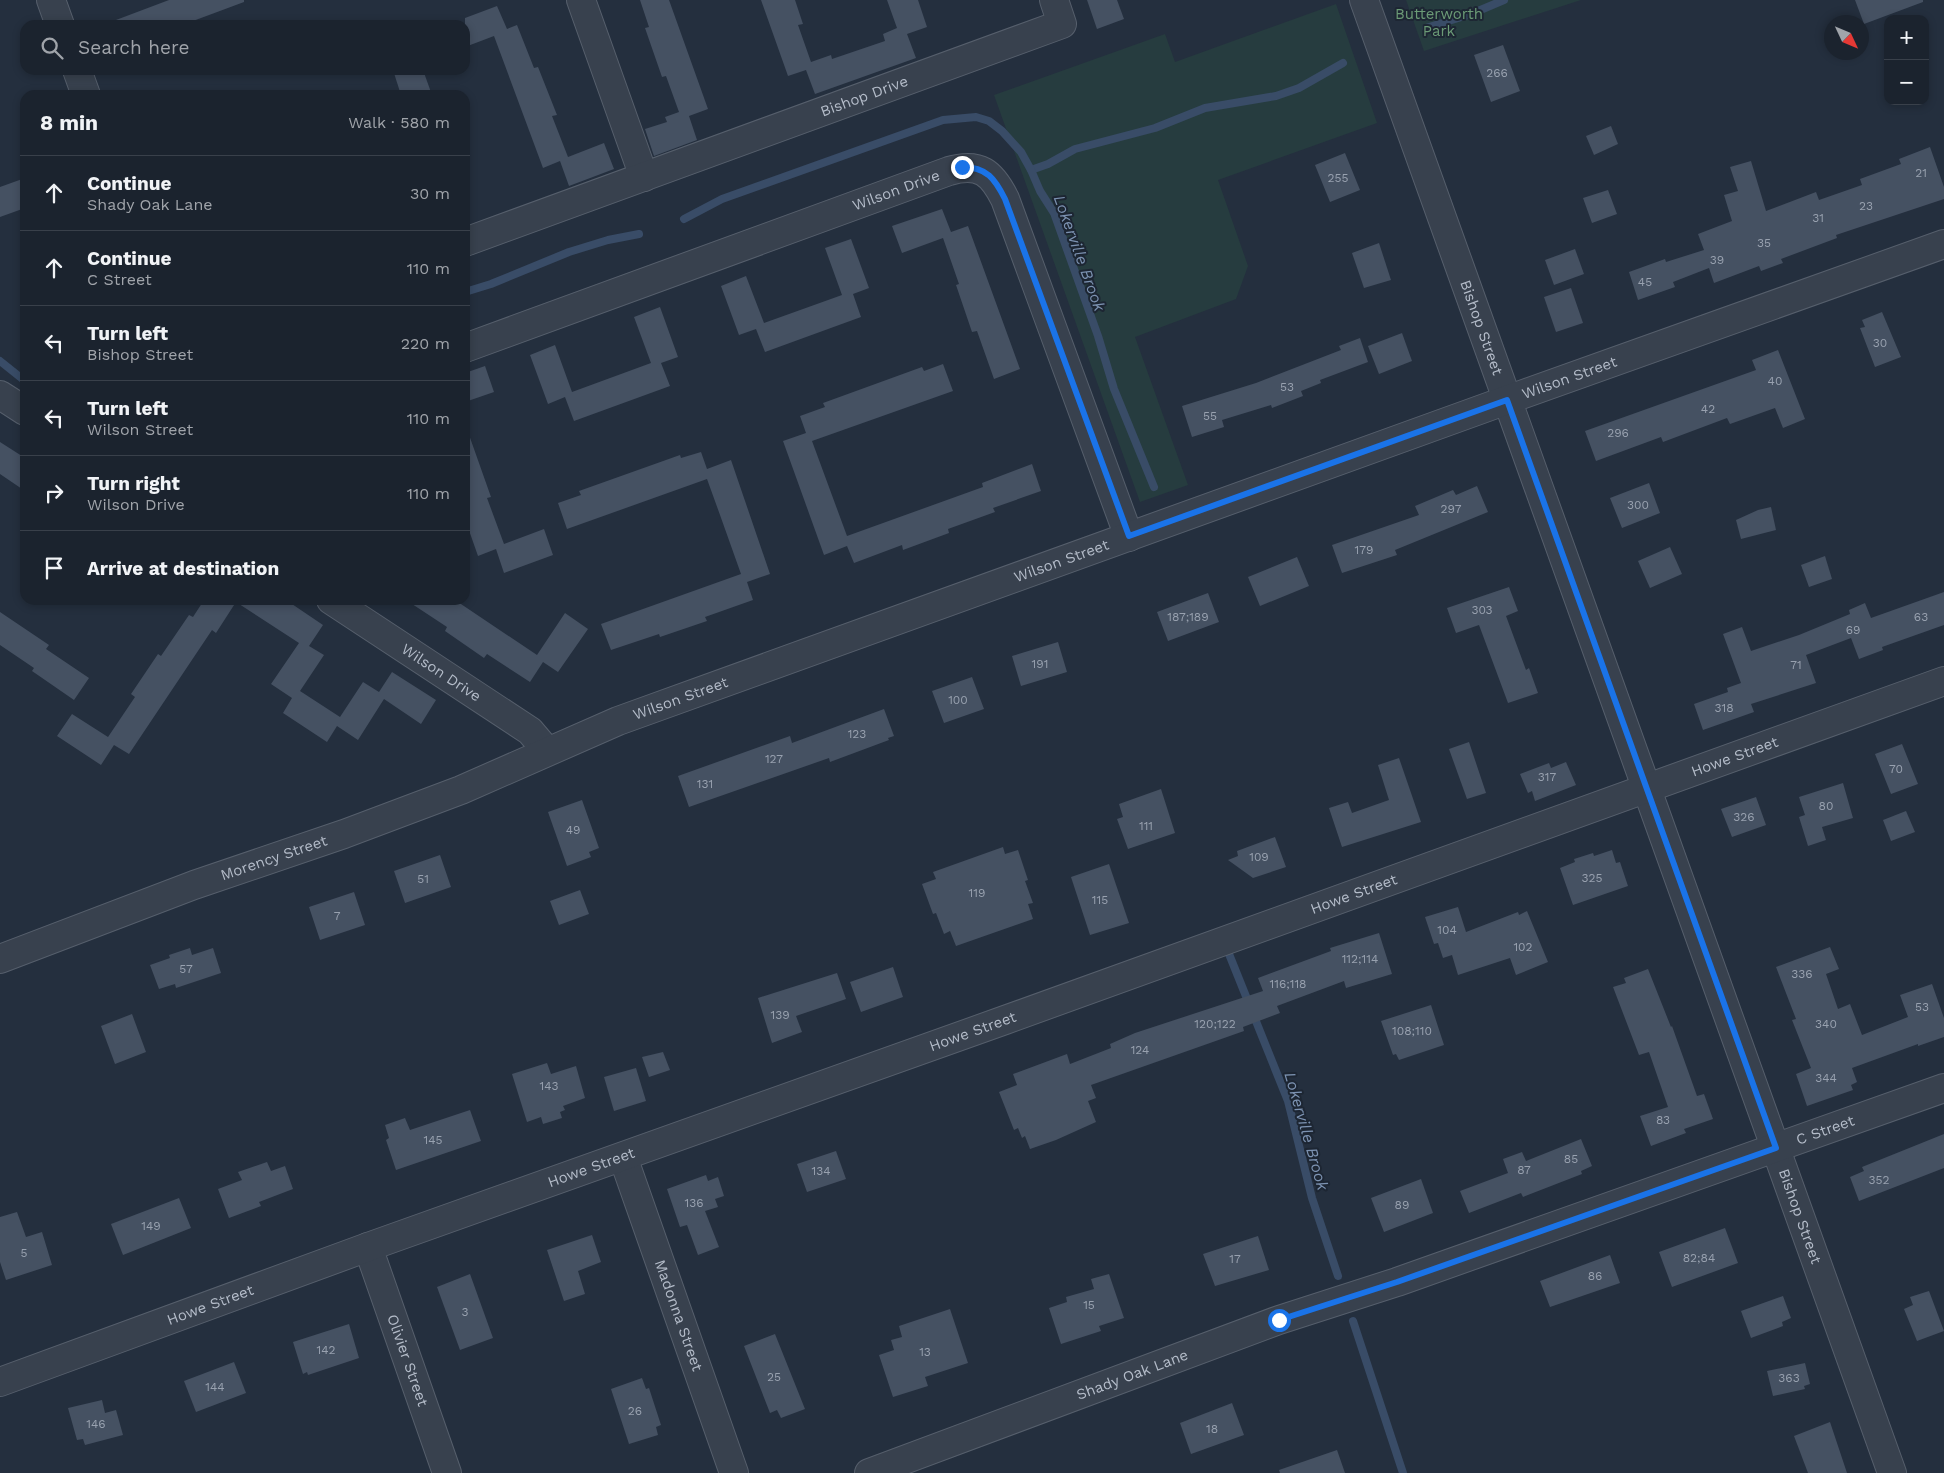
<!DOCTYPE html>
<meta charset="utf-8">
<style>
body{margin:0;font-family:"Work Sans",sans-serif;background:#282f3a;color:#f1f3f6}
.controls{position:absolute;right:15px;top:15px;display:grid;overflow:hidden;border-radius:10px;box-shadow:0 2px 8px #0003}
.controls button{width:45px;height:45px;display:grid;place-items:center;padding:0;border:0;border-bottom:1px solid #39404a;background:#1b232e;color:#f1f3f6;font:25px sans-serif}
.compass{position:absolute;left:1824px;top:15px;width:45px;height:45px;border-radius:50%;background:#1b232e;box-shadow:0 2px 8px #0003;rotate:134deg}
.stop{position:absolute;width:15px;height:15px;margin:-11px;border:4px solid #1a73e8;border-radius:50%;background:#fff}
.stop.end{background:#1a73e8;border-color:#fff;box-shadow:0 1px 5px #0008}
.list{margin:0;padding:0;list-style:none}
h2{display:flex;justify-content:space-between;align-items:center;height:65px;margin:0;padding:0 20px;font-size:21px}
h2 small{font-size:16px;font-weight:400;color:#a0a4aa}
.list li{display:grid;grid-template-columns:32px 1fr auto;gap:15px;align-items:center;box-sizing:border-box;height:75px;padding:0 20px;border-top:1px solid #39404a}
.list b{display:block;font-size:19px;white-space:nowrap}
.list p{margin:0;font-size:16px;white-space:nowrap;color:#a0a4aa}
.list em{font-size:16px;font-style:normal;color:#a0a4aa}
.icon{flex:none;width:28px;height:28px;fill:none;stroke:currentColor;stroke-width:2;stroke-linecap:round;stroke-linejoin:round}
.map{position:relative;flex:none;width:1944px;height:1473px;overflow:hidden}
.search{position:absolute;background:#1b232e;box-shadow:0 2px 8px #0003;left:20px;top:20px;width:450px;height:55px;display:flex;align-items:center;gap:12px;box-sizing:border-box;padding:0 18px;border-radius:15px;color:#a0a4aa;font-size:19px}
.panel{position:absolute;background:#1b232e;box-shadow:0 2px 8px #0003;left:20px;top:90px;width:450px;height:515px;border-radius:15px}
.map>svg:first-child{display:block}
.green{fill:#263c3f}
.lines{fill:none;stroke-linecap:round;stroke-linejoin:round}
.stream{stroke:#394c67;stroke-width:8}
.building{fill:#455162}
.minor-casing{stroke:#565f6c;stroke-width:30}
.minor{stroke:#38414e;stroke-width:28}
.route{stroke:#1a73e8;stroke-width:6}
.labels{text-anchor:middle;stroke-width:4;stroke-linejoin:round;paint-order:stroke}
.number-label{font-size:12px;fill:#98a1af}
.park-label{font-size:15px;fill:#6b9a76;stroke:#1d2633}
.street-label{font-size:15px;fill:#b4bcc9;stroke:#1d2633}
.water-label{font-size:16px;font-style:italic;fill:#7c92b1;stroke:#1d2633}
</style>
<div class="map">
<svg width="1944" height="1473" viewBox="0 0 1944 1473">
<rect width="100%" height="100%" fill="#242f3e"/>
<g class="green">
<polygon points="1406,0 1581,0 1424,51"/>
<polygon points="1336,4 1377,123 1218,180 1248,266 1236,299 1135,337 1188,485 1140,502 994,95 1165,34 1175,62"/>
</g>
<g class="lines">
<g class="stream">
<polyline points="1426,28 1471,14 1504,0"/>
<polyline points="1031,170 1048,164 1075,149 1155,128 1205,108 1276,96 1299,88 1343,63"/>
<polyline points="684,219 722,199 943,120 976,117 989,121 1002,131 1021,152 1031,170 1040,191 1054,213 1098,336 1114,389 1154,487"/>
<polyline points="465,292 491,284 569,252 608,240 639,234"/>
<polyline points="0,361 25,381"/>
<polyline points="1225,944 1288,1101 1312,1198 1338,1276"/>
<polyline points="1353,1321 1403,1473"/>
</g>
</g>
<g class="building">
<polygon points="169,0 244,0 244,2 193,21 195,25 108,25 108,23"/>
<polygon points="640,0 669,0 708,109 689,116 697,140 654,156 645,129 667,122 665,117 679,112 666,76 662,77 645,28 649,27"/>
<polygon points="761,0 795,0 803,24 798,25 811,62 831,55 832,59 885,41 883,34 897,28 887,0 918,0 927,27 907,34 916,58 815,94 806,70 788,76"/>
<polygon points="1087,0 1117,0 1124,19 1097,29"/>
<polygon points="1855,0 1923,0 1923,2 1864,24"/>
<polygon points="497,6 507,29 517,25 534,68 538,67 557,115 552,116 568,157 604,143 614,169 569,186 560,161 543,168 494,36 465,47 465,18"/>
<polygon points="1503,45 1520,91 1491,102 1474,55"/>
<polygon points="393,70 423,70 432,95 401,95"/>
<polygon points="1611,126 1618,144 1594,155 1586,136"/>
<polygon points="1930,147 1944,187 1944,199 1836,235 1837,238 1781,259 1783,263 1761,271 1759,266 1714,283 1709,268 1673,282 1675,287 1638,300 1629,272 1665,259 1666,262 1704,250 1698,234 1732,221 1724,195 1738,191 1730,167 1751,161 1766,211 1816,192 1819,200 1862,185 1860,179 1901,164 1899,159"/>
<polygon points="1345,153 1360,190 1330,202 1315,165"/>
<polygon points="25,178 25,208 0,217 0,187"/>
<polygon points="1608,190 1617,214 1592,223 1583,198"/>
<polygon points="942,209 951,232 968,226 1020,369 994,379 977,331 972,332 956,285 959,284 943,238 902,253 892,226"/>
<polygon points="851,239 869,288 853,294 861,317 765,352 756,329 739,335 721,286 746,276 764,323 842,295 825,248"/>
<polygon points="1379,243 1391,280 1364,288 1352,253"/>
<polygon points="1575,249 1584,274 1554,285 1545,260"/>
<polygon points="1571,288 1583,323 1556,332 1544,297"/>
<polygon points="660,307 678,357 661,363 670,386 574,421 565,397 548,404 530,355 555,345 572,392 651,363 634,317"/>
<polygon points="1882,312 1901,357 1875,367 1860,328 1865,327 1862,320"/>
<polygon points="1402,333 1412,361 1379,374 1368,346"/>
<polygon points="1360,338 1368,362 1320,380 1321,383 1301,391 1303,396 1272,408 1271,405 1222,420 1224,427 1192,437 1182,406 1256,383 1341,350 1339,346"/>
<polygon points="1778,350 1805,419 1783,428 1775,408 1730,424 1727,418 1663,442 1661,437 1596,461 1585,431 1756,370 1752,360"/>
<polygon points="943,364 953,391 812,441 847,536 983,487 982,483 1032,464 1041,491 993,508 995,512 948,529 949,533 903,550 902,545 854,563 847,546 824,555 783,441 806,433 800,416 825,407 823,403 922,367 924,371"/>
<polygon points="485,366 494,392 465,402 465,373"/>
<polygon points="468,432 491,497 487,498 504,544 544,529 553,555 504,573 496,549 478,556 465,519 465,433"/>
<polygon points="0,442 25,458 25,491 0,474"/>
<polygon points="701,452 707,469 731,460 770,574 747,582 753,600 705,617 707,621 660,637 659,634 611,650 601,624 741,574 720,515 707,479 567,529 558,503 581,495 579,491 680,455 681,458"/>
<polygon points="1649,483 1660,513 1622,528 1610,498"/>
<polygon points="1477,486 1488,512 1395,550 1397,555 1342,573 1332,545 1419,515 1415,506 1453,490 1456,495"/>
<polygon points="1771,507 1776,530 1741,539 1736,520 1758,510"/>
<polygon points="1670,547 1682,574 1650,588 1638,561"/>
<polygon points="1825,556 1832,579 1809,587 1801,565"/>
<polygon points="1297,557 1309,586 1260,606 1248,577"/>
<polygon points="1509,587 1518,611 1506,616 1526,670 1529,668 1538,693 1508,703 1479,625 1456,633 1447,608"/>
<polygon points="1944,592 1944,625 1882,647 1883,650 1859,659 1851,638 1806,655 1816,683 1751,704 1754,712 1703,730 1694,704 1728,692 1727,688 1741,683 1723,634 1742,627 1751,651 1799,635 1850,614 1849,610 1865,603 1871,618"/>
<polygon points="1208,593 1219,622 1168,641 1157,612"/>
<polygon points="204,600 286,600 323,625 309,646 324,655 300,691 340,717 363,682 379,692 392,672 436,700 421,724 384,699 358,740 337,726 327,742 283,713 292,698 271,684 299,643 236,602 216,633 212,630 129,754 114,745 101,765 57,736 72,714 108,737 135,697 131,694 158,654 161,656 189,615 193,617"/>
<polygon points="406,600 455,600 537,655 565,613 588,629 558,672 543,662 530,682 487,654 484,658 445,631 447,627"/>
<polygon points="0,612 49,645 46,649 89,678 74,700 32,671 34,668 0,645"/>
<polygon points="1058,642 1067,672 1021,686 1012,656"/>
<polygon points="972,677 984,709 944,723 932,691"/>
<polygon points="884,709 894,736 888,738 889,740 830,762 829,758 689,807 678,776 790,736 792,743"/>
<polygon points="1469,742 1486,793 1467,799 1449,749"/>
<polygon points="1902,744 1918,784 1891,794 1875,754"/>
<polygon points="1399,758 1421,822 1342,847 1329,808 1348,802 1352,813 1389,800 1378,765"/>
<polygon points="1566,762 1576,785 1535,801 1532,791 1528,793 1520,774 1549,763 1551,768"/>
<polygon points="1843,783 1853,818 1822,827 1826,840 1808,846 1799,817 1805,815 1799,797"/>
<polygon points="1161,789 1175,833 1128,849 1117,819 1123,817 1119,804"/>
<polygon points="1756,797 1766,825 1732,837 1721,809"/>
<polygon points="582,800 599,848 589,852 591,857 567,866 548,812"/>
<polygon points="1906,811 1915,832 1891,841 1883,820"/>
<polygon points="1275,837 1286,867 1253,878 1228,860 1238,856 1237,851"/>
<polygon points="1003,847 1005,854 1018,850 1028,880 1025,881 1033,903 1028,904 1033,919 956,946 950,931 944,934 936,913 933,914 922,884 936,879 933,872"/>
<polygon points="1612,850 1616,863 1620,862 1628,886 1573,905 1560,868 1575,862 1574,859 1593,853 1594,856"/>
<polygon points="440,855 451,887 405,903 394,871"/>
<polygon points="1109,864 1129,923 1090,935 1071,877"/>
<polygon points="580,890 589,914 559,925 550,901"/>
<polygon points="354,892 365,925 320,940 309,907"/>
<polygon points="1458,907 1466,932 1518,912 1519,915 1527,911 1548,962 1516,975 1510,958 1458,975 1452,955 1443,958 1438,943 1434,944 1425,917"/>
<polygon points="1379,933 1392,974 1346,988 1344,981 1277,1006 1280,1013 1243,1027 1244,1031 1091,1085 1096,1098 1088,1101 1096,1122 1056,1140 1030,1149 1025,1136 1022,1138 1018,1128 1014,1130 999,1092 1017,1085 1013,1074 1067,1054 1070,1064 1111,1048 1110,1044 1135,1033 1263,991 1258,978 1331,951 1330,948"/>
<polygon points="1830,947 1839,969 1826,974 1838,1009 1850,1004 1862,1035 1908,1017 1900,995 1932,984 1944,1018 1944,1037 1918,1046 1918,1044 1852,1068 1857,1082 1851,1085 1853,1090 1807,1106 1796,1074 1811,1068 1792,1020 1796,1019 1776,967"/>
<polygon points="190,948 192,955 213,948 221,973 176,988 175,984 159,989 150,965 170,958 169,955"/>
<polygon points="893,967 903,997 861,1012 850,982"/>
<polygon points="1648,969 1671,1027 1672,1026 1697,1096 1704,1094 1713,1119 1684,1129 1686,1133 1651,1146 1640,1116 1668,1107 1649,1052 1639,1055 1613,987 1626,983 1624,978"/>
<polygon points="837,973 846,999 796,1016 802,1032 772,1043 758,998"/>
<polygon points="1431,1005 1444,1045 1399,1060 1396,1054 1393,1055 1381,1021"/>
<polygon points="132,1014 146,1052 115,1064 101,1026"/>
<polygon points="663,1052 670,1070 649,1077 642,1057"/>
<polygon points="547,1063 551,1074 576,1066 585,1098 563,1106 565,1110 560,1112 562,1118 543,1124 541,1117 527,1122 512,1074"/>
<polygon points="636,1068 646,1101 614,1111 604,1077"/>
<polygon points="470,1110 481,1141 396,1170 386,1140 389,1138 385,1125 405,1118 410,1130"/>
<polygon points="1944,1134 1944,1168 1859,1201 1850,1177 1864,1171 1862,1167"/>
<polygon points="1581,1139 1592,1166 1581,1171 1582,1174 1523,1197 1521,1193 1469,1213 1460,1191 1508,1173 1503,1159 1522,1152 1526,1161"/>
<polygon points="836,1151 846,1179 807,1192 797,1164"/>
<polygon points="267,1162 271,1171 285,1166 293,1189 259,1202 261,1206 229,1218 218,1189 242,1180 238,1172"/>
<polygon points="706,1175 708,1181 718,1177 724,1196 715,1199 718,1207 705,1211 719,1247 698,1255 687,1225 680,1227 667,1189"/>
<polygon points="1421,1179 1433,1213 1384,1232 1371,1198"/>
<polygon points="179,1198 191,1228 123,1255 111,1224"/>
<polygon points="17,1212 26,1237 42,1232 52,1265 6,1280 0,1262 0,1217"/>
<polygon points="1725,1228 1738,1263 1672,1287 1659,1252"/>
<polygon points="592,1235 601,1262 578,1271 585,1294 564,1301 547,1250"/>
<polygon points="1258,1236 1269,1270 1215,1286 1203,1254"/>
<polygon points="1610,1255 1620,1283 1550,1307 1540,1281"/>
<polygon points="470,1274 493,1338 460,1350 437,1287"/>
<polygon points="1109,1274 1124,1318 1099,1326 1101,1331 1061,1344 1049,1308 1067,1302 1066,1297 1094,1289 1091,1279"/>
<polygon points="1929,1291 1944,1331 1917,1341 1904,1309 1913,1305 1910,1297"/>
<polygon points="1783,1296 1791,1318 1782,1322 1783,1326 1751,1338 1741,1311"/>
<polygon points="950,1309 968,1363 925,1377 928,1386 893,1397 879,1355 894,1350 891,1340 902,1337 899,1326"/>
<polygon points="349,1324 359,1358 308,1375 307,1372 303,1374 293,1342"/>
<polygon points="775,1334 805,1409 781,1418 777,1410 770,1413 744,1346"/>
<polygon points="234,1362 246,1393 196,1412 184,1381"/>
<polygon points="1805,1363 1810,1384 1804,1386 1805,1389 1773,1396 1767,1371"/>
<polygon points="642,1378 646,1389 649,1388 661,1425 656,1427 658,1435 629,1444 611,1389"/>
<polygon points="102,1400 105,1413 116,1410 123,1435 85,1445 83,1439 77,1440 68,1408"/>
<polygon points="1232,1403 1244,1435 1191,1454 1180,1423"/>
<polygon points="1830,1422 1847,1473 1808,1473 1794,1436"/>
<polygon points="1337,1450 1345,1473 1280,1473 1279,1470"/>
</g>
<g class="lines">
<defs>
<g id="minor">
<polyline points="51,0 60,25"/>
<polyline points="581,0 644,177"/>
<path id="s1" d="M1364,0L1892,1473"/>
<polyline points="77,70 86,95"/>
<path id="s2" d="M465,242L1062,24L1054,0"/>
<path id="s3" d="M465,348L949,171C980,162 992,173 1005,199L1129,537"/>
<polyline points="0,395 25,411"/>
<path id="s4" d="M331,600L530,731L547,751"/>
<path id="s5" d="M0,959L194,885L344,834L461,790L618,721L1507,400L1944,244"/>
<path id="s6" d="M623,1157L734,1473"/>
<path id="s7" d="M368,1247L447,1473"/>
<path id="s8" d="M0,1382L368,1247L1005,1020L1944,681"/>
<path id="s9" d="M869,1473L1279,1320L1397,1282L1944,1088"/>
</g>
</defs>
<use href="#minor" class="minor-casing"/>
<use href="#minor" class="minor"/>
</g>
<g class="lines">
<path class="route" d="M962,167C987,167 995,179 1005,199L1129,536L1507,400L1776,1148L1397,1282L1279,1320"/>
</g>
<g class="labels">
<g class="number-label">
<text x="1497" y="77">266</text>
<text x="1921" y="177">21</text>
<text x="1338" y="182">255</text>
<text x="1866" y="210">23</text>
<text x="1818" y="222">31</text>
<text x="1764" y="247">35</text>
<text x="1717" y="264">39</text>
<text x="1645" y="286">45</text>
<text x="1880" y="347">30</text>
<text x="1775" y="385">40</text>
<text x="1287" y="391">53</text>
<text x="1708" y="413">42</text>
<text x="1210" y="420">55</text>
<text x="1618" y="437">296</text>
<text x="1638" y="509">300</text>
<text x="1451" y="513">297</text>
<text x="1364" y="554">179</text>
<text x="1482" y="614">303</text>
<text x="1188" y="621">187;189</text>
<text x="1921" y="621">63</text>
<text x="1853" y="634">69</text>
<text x="1040" y="668">191</text>
<text x="1796" y="669">71</text>
<text x="958" y="704">100</text>
<text x="1724" y="712">318</text>
<text x="857" y="738">123</text>
<text x="774" y="763">127</text>
<text x="1896" y="773">70</text>
<text x="1547" y="781">317</text>
<text x="705" y="788">131</text>
<text x="1826" y="810">80</text>
<text x="1744" y="821">326</text>
<text x="1146" y="830">111</text>
<text x="573" y="834">49</text>
<text x="1259" y="861">109</text>
<text x="1592" y="882">325</text>
<text x="423" y="883">51</text>
<text x="977" y="897">119</text>
<text x="1100" y="904">115</text>
<text x="337" y="920">7</text>
<text x="1447" y="934">104</text>
<text x="1523" y="951">102</text>
<text x="1360" y="963">112;114</text>
<text x="186" y="973">57</text>
<text x="1802" y="978">336</text>
<text x="1288" y="988">116;118</text>
<text x="1922" y="1011">53</text>
<text x="780" y="1019">139</text>
<text x="1215" y="1028">120;122</text>
<text x="1826" y="1028">340</text>
<text x="1412" y="1035">108;110</text>
<text x="1140" y="1054">124</text>
<text x="1826" y="1082">344</text>
<text x="549" y="1090">143</text>
<text x="1663" y="1124">83</text>
<text x="433" y="1144">145</text>
<text x="1571" y="1163">85</text>
<text x="1524" y="1174">87</text>
<text x="821" y="1175">134</text>
<text x="1879" y="1184">352</text>
<text x="694" y="1207">136</text>
<text x="1402" y="1209">89</text>
<text x="151" y="1230">149</text>
<text x="24" y="1257">5</text>
<text x="1699" y="1262">82;84</text>
<text x="1235" y="1263">17</text>
<text x="1595" y="1280">86</text>
<text x="1089" y="1309">15</text>
<text x="465" y="1316">3</text>
<text x="326" y="1354">142</text>
<text x="925" y="1356">13</text>
<text x="774" y="1381">25</text>
<text x="1789" y="1382">363</text>
<text x="215" y="1391">144</text>
<text x="635" y="1415">26</text>
<text x="96" y="1428">146</text>
<text x="1212" y="1433">18</text>
</g>
<g class="park-label">
<text x="1439" y="19">Butterworth<tspan x="1439" dy="17">Park</tspan></text>
</g>
<g class="street-label">
<text dy="5" stroke="none"><textPath href="#s2" startOffset="425">Bishop Drive</textPath></text>
<text dy="5" stroke="none"><textPath href="#s3" startOffset="459">Wilson Drive</textPath></text>
<text dy="5" stroke="none"><textPath href="#s1" startOffset="348">Bishop Street</textPath></text>
<text dy="5" stroke="none"><textPath href="#s5" startOffset="1674">Wilson Street</textPath></text>
<text dy="5" stroke="none"><textPath href="#s5" startOffset="1134">Wilson Street</textPath></text>
<text dy="5" stroke="none"><textPath href="#s4" startOffset="132">Wilson Drive</textPath></text>
<text dy="5" stroke="none"><textPath href="#s5" startOffset="729">Wilson Street</textPath></text>
<text dy="5" stroke="none"><textPath href="#s8" startOffset="1844">Howe Street</textPath></text>
<text dy="5" stroke="none"><textPath href="#s5" startOffset="292">Morency Street</textPath></text>
<text dy="5" stroke="none"><textPath href="#s8" startOffset="1439">Howe Street</textPath></text>
<text dy="5" stroke="none"><textPath href="#s8" startOffset="1034">Howe Street</textPath></text>
<text dy="5" stroke="none"><textPath href="#s9" startOffset="1016">C Street</textPath></text>
<text dy="5" stroke="none"><textPath href="#s8" startOffset="629">Howe Street</textPath></text>
<text dy="5" stroke="none"><textPath href="#s1" startOffset="1292">Bishop Street</textPath></text>
<text dy="5" stroke="none"><textPath href="#s8" startOffset="224">Howe Street</textPath></text>
<text dy="5" stroke="none"><textPath href="#s6" startOffset="168">Madonna Street</textPath></text>
<text dy="5" stroke="none"><textPath href="#s7" startOffset="120">Olivier Street</textPath></text>
<text dy="5" stroke="none"><textPath href="#s9" startOffset="281">Shady Oak Lane</textPath></text>
</g>
<g class="water-label">
<text transform="translate(1080 253) rotate(70)" y="6">Lokerville Brook</text>
<text transform="translate(1307 1131) rotate(74)" y="6">Lokerville Brook</text>
</g>
</g>
</svg>
<div class="controls">
<button>+</button>
<button>−</button>
</div>
<svg class="compass" viewBox="-18 -18 36 36"><path d="M0-13l5 13h-10z" fill="#e53935"/><path d="M0 13l5-13h-10z" fill="#a0a4aa"/></svg>
<div class="stop" style="left:1279px;top:1320px"></div>
<div class="stop end" style="left:962px;top:167px"></div>
<div class="search"><svg class="icon" aria-label="search" viewBox="0 0 24 24"><circle cx="10" cy="10" r="6"/><path d="M15 15l6 6"/></svg>Search here</div>
<section class="panel">
<h2>8 min<small>Walk · 580 m</small></h2>
<ul class="list">
<li><svg class="icon" aria-label="ahead" viewBox="0 0 24 24"><path d="M12 20V5M6 11l6-6 6 6"/></svg><div><b>Continue</b><p>Shady Oak Lane</p></div><em>30 m</em></li>
<li><svg class="icon" aria-label="ahead" viewBox="0 0 24 24"><path d="M12 20V5M6 11l6-6 6 6"/></svg><div><b>Continue</b><p>C Street</p></div><em>110 m</em></li>
<li><svg class="icon" aria-label="left" viewBox="0 0 24 24"><path d="M17 20v-9H6M10 6l-5 5 5 5"/></svg><div><b>Turn left</b><p>Bishop Street</p></div><em>220 m</em></li>
<li><svg class="icon" aria-label="left" viewBox="0 0 24 24"><path d="M17 20v-9H6M10 6l-5 5 5 5"/></svg><div><b>Turn left</b><p>Wilson Street</p></div><em>110 m</em></li>
<li><svg class="icon" aria-label="right" viewBox="0 0 24 24"><path d="M7 20v-9h11M14 6l5 5-5 5"/></svg><div><b>Turn right</b><p>Wilson Drive</p></div><em>110 m</em></li>
<li><svg class="icon" aria-label="arrive" viewBox="0 0 24 24"><path d="M6 21V4h12l-3 4 3 4H6"/></svg><div><b>Arrive at destination</b></div></li>
</ul>
</section>
</div>
